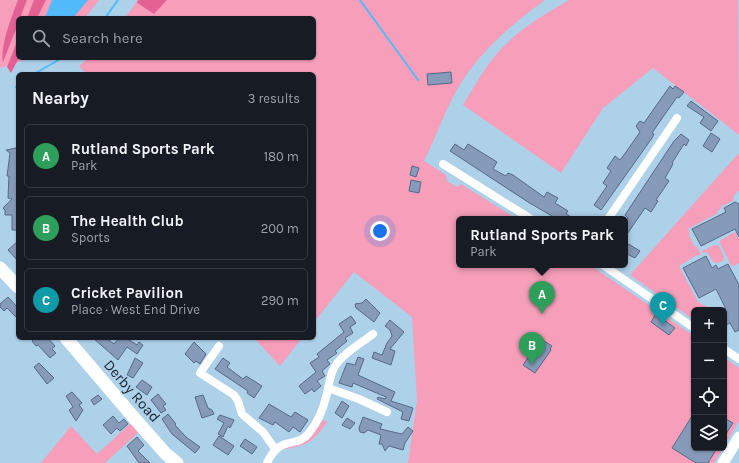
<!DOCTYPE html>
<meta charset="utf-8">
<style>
body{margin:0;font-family:Karla,sans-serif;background:#20242c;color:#f1f3f6}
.controls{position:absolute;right:12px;bottom:12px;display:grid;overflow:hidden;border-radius:6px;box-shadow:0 1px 3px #0004}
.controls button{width:36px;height:36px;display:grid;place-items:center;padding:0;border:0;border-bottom:1px solid #363941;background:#171b24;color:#f1f3f6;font:20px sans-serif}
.you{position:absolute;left:380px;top:231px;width:14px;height:14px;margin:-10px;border:3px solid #fff;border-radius:50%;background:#1a73e8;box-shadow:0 0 0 6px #1a73e833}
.badge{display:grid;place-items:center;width:26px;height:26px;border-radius:50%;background:#a16129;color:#fff;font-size:13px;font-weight:700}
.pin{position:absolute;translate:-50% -33px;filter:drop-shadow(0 1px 2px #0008)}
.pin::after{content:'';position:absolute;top:21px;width:14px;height:12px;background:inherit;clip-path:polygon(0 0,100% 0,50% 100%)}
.popup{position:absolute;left:456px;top:216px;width:172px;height:52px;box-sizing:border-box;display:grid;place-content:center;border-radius:6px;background:#171b24;filter:drop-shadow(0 1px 3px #0005);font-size:13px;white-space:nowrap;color:#9ea1a6}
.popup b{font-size:15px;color:#f1f3f6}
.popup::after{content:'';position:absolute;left:50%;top:100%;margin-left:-8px;border:8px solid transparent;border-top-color:#171b24}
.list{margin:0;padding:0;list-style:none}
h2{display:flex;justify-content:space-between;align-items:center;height:52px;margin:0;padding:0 16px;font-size:17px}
h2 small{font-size:13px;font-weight:400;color:#9ea1a6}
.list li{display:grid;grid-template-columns:26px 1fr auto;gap:12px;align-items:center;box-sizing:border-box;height:64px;margin:0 8px 8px;padding:0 8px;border:1px solid #363941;border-radius:6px}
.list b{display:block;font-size:15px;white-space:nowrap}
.list p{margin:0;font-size:13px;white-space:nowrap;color:#9ea1a6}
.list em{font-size:13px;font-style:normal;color:#9ea1a6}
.icon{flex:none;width:22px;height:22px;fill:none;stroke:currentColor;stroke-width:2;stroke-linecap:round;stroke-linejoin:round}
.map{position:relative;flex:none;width:739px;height:463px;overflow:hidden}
.search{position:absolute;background:#171b24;box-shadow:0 1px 3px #0004;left:16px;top:16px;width:300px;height:44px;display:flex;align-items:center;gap:10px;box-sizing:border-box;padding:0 14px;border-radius:6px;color:#9ea1a6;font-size:15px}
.panel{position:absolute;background:#171b24;box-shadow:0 1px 3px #0004;left:16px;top:72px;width:300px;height:268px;border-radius:6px}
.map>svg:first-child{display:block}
.green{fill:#f69eba}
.forest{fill:#e36293}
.water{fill:#51bbfc}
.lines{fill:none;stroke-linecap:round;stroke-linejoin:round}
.stream{stroke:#51bbfc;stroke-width:2}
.building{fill:#869ab9;stroke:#576986}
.minor{stroke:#fff;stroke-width:8}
.secondary{stroke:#fff;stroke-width:11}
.primary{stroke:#fff;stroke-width:13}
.labels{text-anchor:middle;stroke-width:3;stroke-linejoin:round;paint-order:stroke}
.street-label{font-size:15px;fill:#15232c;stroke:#aed1ea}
</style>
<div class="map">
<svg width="739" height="463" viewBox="0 0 739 463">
<rect width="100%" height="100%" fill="#aed1ea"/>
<g class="green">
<polygon points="0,0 99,0 85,18 18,18 18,58 30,58 0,68"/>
<path d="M138,0H545C508,27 473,57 452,99C442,119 434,141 424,161L446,175L447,181L457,187L461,184L517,219H459V265H590L694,336V448H723L714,463H408L417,400L412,317L354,272L314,322V74H86L79,66L89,58H314V18H125Z"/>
<path d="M569,0H738L739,135L653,68L603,108L561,173L463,105C476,84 488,61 506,44C524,26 547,13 569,0Z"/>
<polygon points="739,153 739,190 734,196 733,201 722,206 716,214 688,229 690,233 689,235 695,247 697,246 701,255 695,256 679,266 698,302 713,310 694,310 694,320 630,275"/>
<polygon points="735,232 739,239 739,263 734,266 731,265 719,241"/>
<polygon points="714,245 719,246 724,257 723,261 718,263 713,262 707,252 703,253 702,251"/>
<polygon points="254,338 302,338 280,366"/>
<polygon points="724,357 739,368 739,421 724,446"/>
<path d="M323,420L327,422C312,444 306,445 281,450L309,439Z"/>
<polygon points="131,423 139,432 105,463 41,463 71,426 97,454"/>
</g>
<g class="forest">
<path d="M18,0H27L20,18H18V24L3,62C0,46 12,16 18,0Z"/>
<polygon points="34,0 46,0 37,18 27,18"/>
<polygon points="138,0 167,0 154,14 139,4 137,2"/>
<polygon points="18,39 19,58 11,73 7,67"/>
</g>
<polygon class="water" points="52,0 88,0 73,18 45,18"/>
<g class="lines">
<g class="stream">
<polyline points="360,0 418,80"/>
<polyline points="105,18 118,0"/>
<polyline points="34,74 62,58"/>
<polyline points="16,87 18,85"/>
</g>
</g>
<g class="building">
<polygon points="451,72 452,83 428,85 427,74"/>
<polygon points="670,86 673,89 675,86 684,92 679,98 677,97 663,117 652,133 654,134 652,138 601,210 594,205 607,186 603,183 611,171 607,168 615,156 620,160 626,152 640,132 636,126 640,121 644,123"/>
<polygon points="691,101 718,121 711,131 700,123 704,117 687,106"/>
<polygon points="711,133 720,139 712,152 703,146"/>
<polygon points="681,134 689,140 686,146 684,144 672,163 673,164 665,178 669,181 656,200 658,201 651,212 645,208 625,237 625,222 628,218 625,215 674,141"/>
<polygon points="455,144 464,150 468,144 497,162 493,169 502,174 506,176 508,173 513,175 544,197 547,192 558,198 555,203 568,211 566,214 575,219 557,219 528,202 450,151"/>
<polygon points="16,148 18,150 18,230 12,230 12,215 5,215 5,210 3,208 12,199 8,198 9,176 7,176 10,153 6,150"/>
<polygon points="412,166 419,168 416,177 410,175"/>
<polygon points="411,180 421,182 419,193 409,191"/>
<polygon points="735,202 739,204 739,237 735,229 701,246 692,229 726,212 724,208"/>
<polygon points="18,241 18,261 8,250"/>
<polygon points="625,242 640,251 635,258 625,253"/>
<polygon points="706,256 712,268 716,265 718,269 728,264 739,285 739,330 735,332 730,323 724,326 725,307 716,289 699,298 683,268"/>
<polygon points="8,297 18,308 18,319 7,308 4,311 0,307 0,304"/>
<polygon points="366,299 380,313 374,322 356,308 355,304 362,303"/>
<polygon points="656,314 675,328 669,335 651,322"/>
<polygon points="351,316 356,323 350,327 353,333 345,338 347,341 335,351 337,353 327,360 330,364 322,371 325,376 317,381 321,386 314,392 312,389 305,394 299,386 316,372 310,363 319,357 317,354 344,332 339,324"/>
<polygon points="390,320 404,332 390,349 395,351 391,365 372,358 374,352 382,355 387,343 392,336 390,330 385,326"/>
<polygon points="35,338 48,338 55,346 52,349 56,353 50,358 38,345 36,346 32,341"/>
<polygon points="93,338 106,338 114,344 119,338 126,338 137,345 139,342 143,345 137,354 127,347 118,360"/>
<polygon points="541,339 552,346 550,349 551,350 535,373 523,365"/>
<polygon points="194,342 206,354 200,364 196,361 194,363 185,354"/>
<polygon points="358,357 364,359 358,375 395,392 391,401 413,408 409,421 401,419 403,412 377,399 378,397 385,399 386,397 353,383 352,387 339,383 347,363 355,365"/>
<polygon points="135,358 143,363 133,378 127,375"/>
<polygon points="223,358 230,363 227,367 243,379 246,376 262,386 254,398 247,393 248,391 215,369"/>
<polygon points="39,363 54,378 47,384 34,367"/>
<polygon points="142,380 152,387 147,395 136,387"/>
<polygon points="72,392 82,403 79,405 83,410 76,421 69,410 73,407 66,396"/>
<polygon points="158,394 166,404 163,406 166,410 161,413 151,400"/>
<polygon points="98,395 102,399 94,405 91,400"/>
<polygon points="203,395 208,408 212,410 214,414 202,418 195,397"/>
<polygon points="342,401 349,406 342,418 335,413"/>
<polygon points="269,404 291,417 295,412 308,420 300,432 293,427 289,432 275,422 273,425 259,418"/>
<polygon points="694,413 694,448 717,448 708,463 696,463 672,448"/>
<polygon points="168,414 176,424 175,425 186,437 200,447 195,453 172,434 162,419"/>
<polygon points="220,415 234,420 230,428 228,426 223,437 218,434 224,423 217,419"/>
<polygon points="113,416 119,423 124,419 128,424 120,431 117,428 111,434 103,425"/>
<polygon points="363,417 382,424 380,429 402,434 408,427 413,431 405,443 403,450 389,446 385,451 382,444 379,444 381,435 368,430 364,433 360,432 359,428"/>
<polygon points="347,418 355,423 350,429 342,425"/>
<polygon points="724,418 733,423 724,437"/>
<polygon points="219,436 234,446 228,455 213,445"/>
<polygon points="137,437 144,445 138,451 150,463 139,463 127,446"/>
<polygon points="245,439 257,447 252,454 240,446"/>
</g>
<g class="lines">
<g class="minor">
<polyline points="443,164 531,219"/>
<polyline points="608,219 677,118"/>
<polyline points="603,265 694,328"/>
<polyline points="219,346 200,373 234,395 238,401 242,414 263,432 275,449"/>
<polyline points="724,349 739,359"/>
<polyline points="328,388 359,399 387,412"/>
<path d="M267,463C281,433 296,450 309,433C317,423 323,410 326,397C329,388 329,377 334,368C342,354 360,344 373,334"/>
</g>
<polyline class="secondary" points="723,463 739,437"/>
<g class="primary">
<polyline points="0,268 18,287"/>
<polyline points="66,338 135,419 166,454 177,463"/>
</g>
</g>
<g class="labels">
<g class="street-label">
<text transform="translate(132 391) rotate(49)" y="5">Derby Road</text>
</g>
</g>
</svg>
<div class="controls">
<button>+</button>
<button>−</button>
<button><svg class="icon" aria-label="locate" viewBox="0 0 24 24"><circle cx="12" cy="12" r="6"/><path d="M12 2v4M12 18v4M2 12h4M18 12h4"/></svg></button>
<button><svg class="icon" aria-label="layers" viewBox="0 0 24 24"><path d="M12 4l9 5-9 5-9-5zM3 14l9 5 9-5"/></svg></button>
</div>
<div class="you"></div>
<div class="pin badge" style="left:542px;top:314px;background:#2e9e5b">A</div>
<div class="popup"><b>Rutland Sports Park</b>Park</div>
<div class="pin badge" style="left:532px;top:365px;background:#2e9e5b">B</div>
<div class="pin badge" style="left:663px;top:325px;background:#0f9aa8">C</div>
<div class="search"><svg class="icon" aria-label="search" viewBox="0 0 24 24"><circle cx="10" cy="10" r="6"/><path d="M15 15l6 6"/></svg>Search here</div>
<section class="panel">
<h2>Nearby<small>3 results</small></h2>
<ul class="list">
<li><span class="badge" style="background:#2e9e5b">A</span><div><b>Rutland Sports Park</b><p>Park</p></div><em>180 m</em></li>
<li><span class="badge" style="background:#2e9e5b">B</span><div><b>The Health Club</b><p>Sports</p></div><em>200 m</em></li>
<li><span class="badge" style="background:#0f9aa8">C</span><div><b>Cricket Pavilion</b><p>Place · West End Drive</p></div><em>290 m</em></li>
</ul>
</section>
</div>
